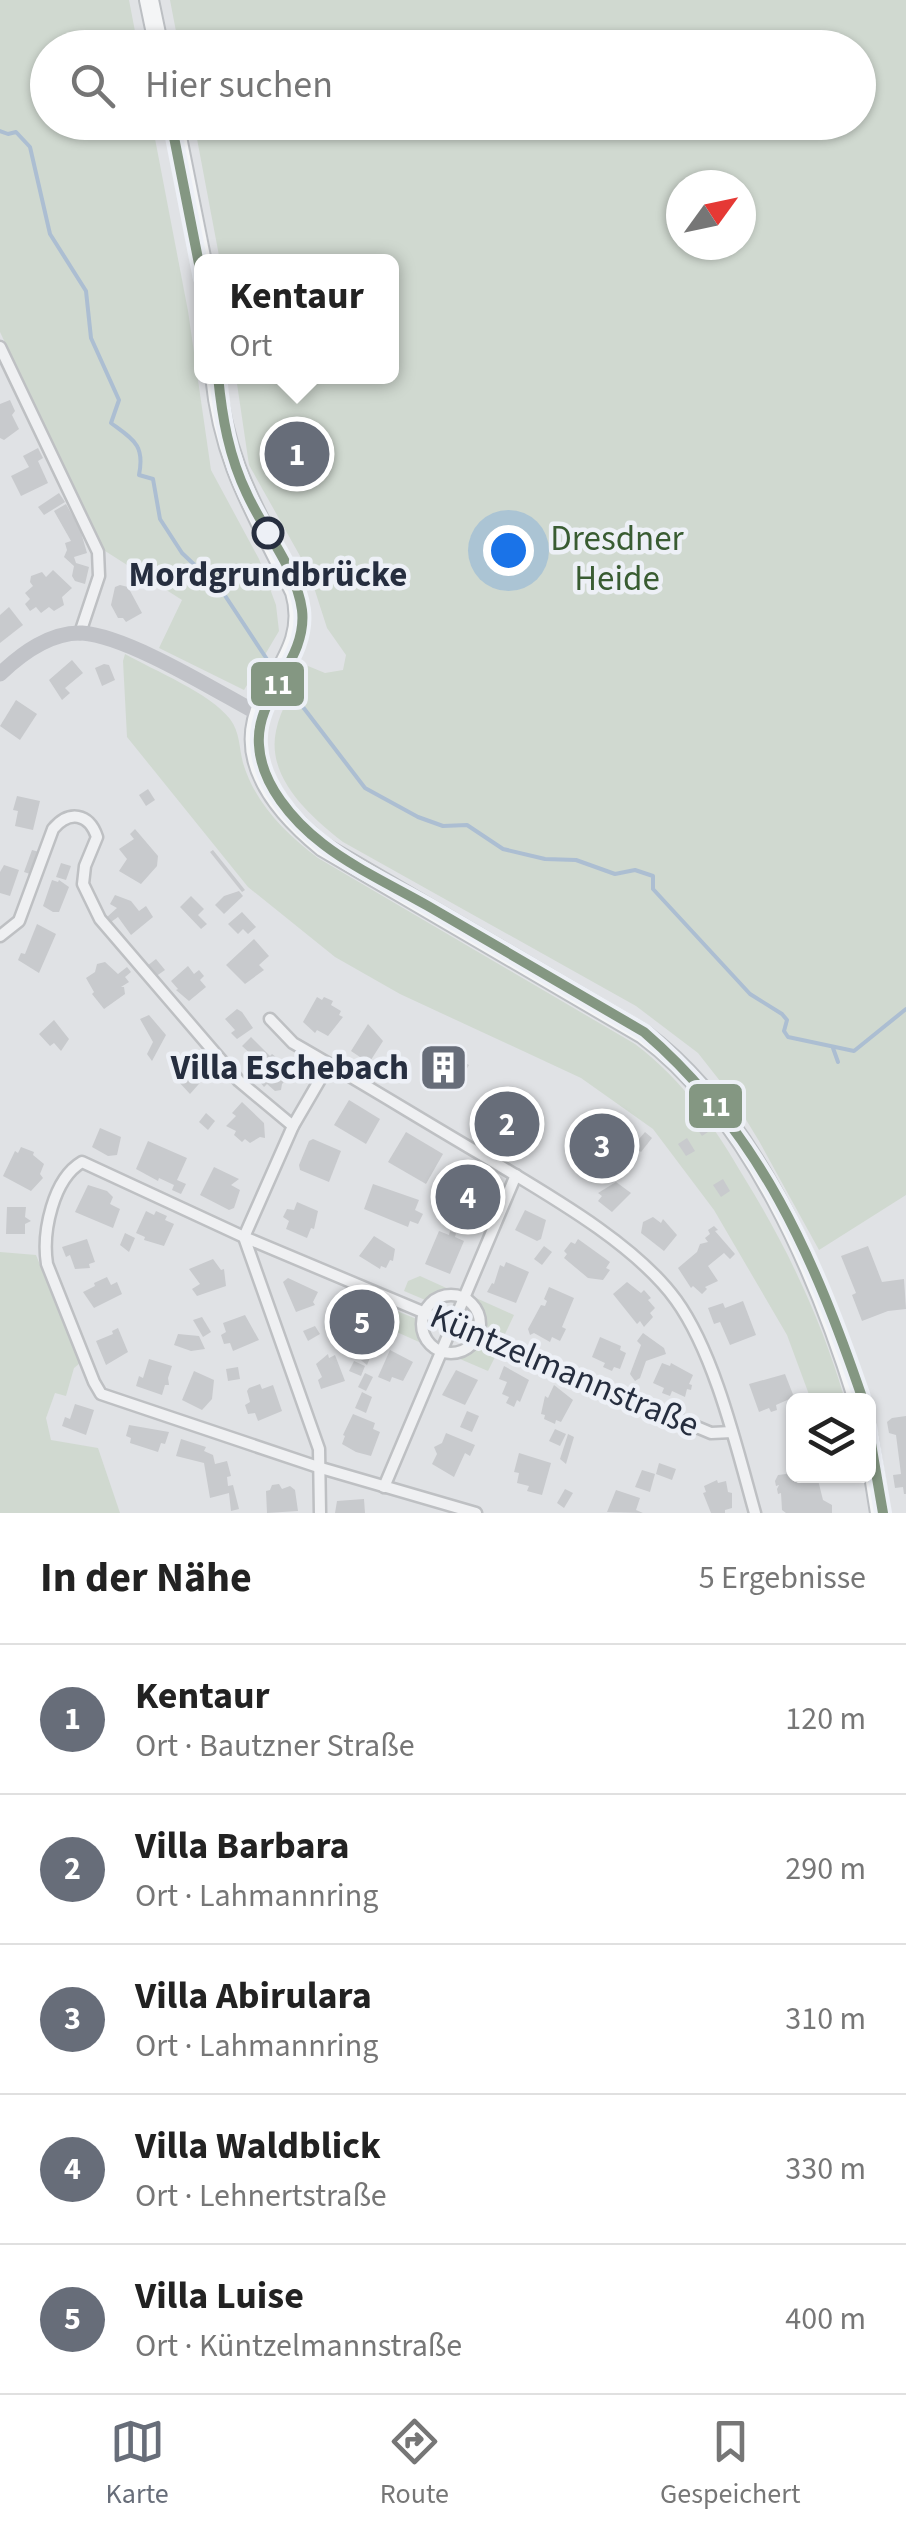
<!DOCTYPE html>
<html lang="de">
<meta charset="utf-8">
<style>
body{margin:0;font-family:"Source Sans 3",sans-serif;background:#f6f6f6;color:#222}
.controls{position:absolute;right:30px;bottom:30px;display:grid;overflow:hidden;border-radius:15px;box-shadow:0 2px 8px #0004}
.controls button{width:90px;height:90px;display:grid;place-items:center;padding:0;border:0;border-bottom:2px solid #e0e0e0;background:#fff;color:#222;font:50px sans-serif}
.compass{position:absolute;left:666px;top:170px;width:90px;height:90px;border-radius:50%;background:#fff;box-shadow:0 2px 8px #0004;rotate:57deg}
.you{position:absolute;left:508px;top:550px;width:35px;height:35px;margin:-25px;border:8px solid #fff;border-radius:50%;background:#1a73e8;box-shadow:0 0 0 15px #1a73e833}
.badge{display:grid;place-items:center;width:65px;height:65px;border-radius:50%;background:#676d79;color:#fff;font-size:32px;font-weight:700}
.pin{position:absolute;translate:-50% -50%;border:5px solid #fff;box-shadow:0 2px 10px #0006}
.popup{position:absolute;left:194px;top:254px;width:205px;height:130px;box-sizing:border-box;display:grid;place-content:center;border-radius:15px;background:#fff;filter:drop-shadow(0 2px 8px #0005);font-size:32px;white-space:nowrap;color:#767676}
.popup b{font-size:38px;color:#222}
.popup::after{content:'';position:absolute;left:50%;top:100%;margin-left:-20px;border:20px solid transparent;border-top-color:#fff}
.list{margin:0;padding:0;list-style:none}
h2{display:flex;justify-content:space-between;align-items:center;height:130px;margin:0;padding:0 40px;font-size:42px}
h2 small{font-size:32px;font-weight:400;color:#767676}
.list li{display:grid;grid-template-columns:65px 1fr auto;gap:30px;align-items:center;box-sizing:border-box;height:150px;padding:0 40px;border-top:2px solid #e0e0e0}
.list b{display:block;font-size:38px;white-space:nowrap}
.list p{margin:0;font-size:32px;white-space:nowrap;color:#767676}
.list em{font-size:32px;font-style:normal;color:#767676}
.icon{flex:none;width:55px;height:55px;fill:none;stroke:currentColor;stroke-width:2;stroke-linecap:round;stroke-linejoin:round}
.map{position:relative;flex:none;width:906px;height:1513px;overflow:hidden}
.search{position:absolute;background:#fff;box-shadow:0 2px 8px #0004;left:30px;right:30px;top:30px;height:110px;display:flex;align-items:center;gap:25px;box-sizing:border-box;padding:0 35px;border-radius:55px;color:#767676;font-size:38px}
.sheet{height:880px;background:#fff}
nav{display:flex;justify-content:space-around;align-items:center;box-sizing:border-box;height:140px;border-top:2px solid #e0e0e0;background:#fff;font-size:28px;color:#767676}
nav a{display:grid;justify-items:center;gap:5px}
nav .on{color:#676d79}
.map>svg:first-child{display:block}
.green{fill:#d0d9d0;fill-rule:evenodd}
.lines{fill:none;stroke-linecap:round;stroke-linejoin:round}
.stream{stroke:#acbed2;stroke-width:4}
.building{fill:#c8cacd}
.street-casing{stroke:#bec0c3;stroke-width:15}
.primary-casing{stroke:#bcbfc3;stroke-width:22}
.street{stroke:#eff0f2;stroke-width:10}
.secondary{stroke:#c1c3c8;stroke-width:15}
.primary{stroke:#f4f5f6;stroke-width:18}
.tram-1-casing{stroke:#edf0f6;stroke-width:18}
.tram-1{stroke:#849782;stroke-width:10}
.stop-dot{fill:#edf0f6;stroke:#262e3f;stroke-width:5}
.labels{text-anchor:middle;stroke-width:9;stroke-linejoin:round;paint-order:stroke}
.park-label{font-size:35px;fill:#395c32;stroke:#edf0f6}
.stop-label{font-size:35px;font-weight:bold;fill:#262e3f;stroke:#edf0f6}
.poi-label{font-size:35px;font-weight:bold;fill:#262e3f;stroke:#edf0f6;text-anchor:end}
.street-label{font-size:35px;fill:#262e3f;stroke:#edf0f6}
.line-badge{stroke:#edf0f6;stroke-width:4}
.badge-label{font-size:28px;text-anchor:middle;font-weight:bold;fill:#fff}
</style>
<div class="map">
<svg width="906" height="1513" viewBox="0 0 906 1513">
<rect width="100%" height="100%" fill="#e0e2e5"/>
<g class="green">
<polygon points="0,0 129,0 138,47 48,48 48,122 152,123 188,311 211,470 259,559 276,605 279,631 244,690 159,648 182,600 102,549 0,332"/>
<path d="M170,0H906V1195L819,1250L759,1141L731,1095L698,1053L636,1006L343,842C310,816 266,778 276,731C280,708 296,686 308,666L325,673L343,670L346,655L327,628L309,572L249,465L236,377L392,376V262L220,261L194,123L858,122V48L179,47ZM681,185H741V245H681Z"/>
<path d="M125,654C155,671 210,693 230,719C240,732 239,748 243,763C255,803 285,833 318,858L635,1044C684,1081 714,1126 745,1179C788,1249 822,1321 845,1400H811L787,1335L714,1210L653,1129L581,1078L400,994L335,957L248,887L127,737L123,661Z"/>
<polygon points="0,1252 36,1255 80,1363 74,1368 66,1396 55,1393 46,1418 51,1440 98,1448 120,1513 0,1513"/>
<polygon points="420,1276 453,1291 430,1302 404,1291 408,1281"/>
<polygon points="476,1298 514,1315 505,1334 484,1325"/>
<polygon points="397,1311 419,1320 419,1327 428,1346 390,1329"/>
<polygon points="475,1345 497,1353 488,1371 453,1356"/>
</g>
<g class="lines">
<g class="stream">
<path d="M0,131L8,134L16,132L30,147L50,234L86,291L91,338L119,400L111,423C134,440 145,445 139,475L153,479L160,519L182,553L222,591L274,670"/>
<polyline points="283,681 365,788 418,817 443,826 467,825 503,849 545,859 576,860 615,874 635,870 653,876 653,889 750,994 782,1014 787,1020 784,1031 788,1037 854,1051 906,1009"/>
<polyline points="833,1048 838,1062"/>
</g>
</g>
<g class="building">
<polygon points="10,400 15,411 12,415 19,429 4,440 0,438 0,404"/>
<polygon points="38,448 43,458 38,461 48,483 21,496 11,476 29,467 23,456"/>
<polygon points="59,493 65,502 44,515 38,507"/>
<polygon points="66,504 80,529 87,553 74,557 76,563 89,567 85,584 75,581 72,576 74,566 64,557 67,550 65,543 71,541 54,511"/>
<polygon points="53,570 72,588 62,597 64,605 54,611 49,607 41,613 36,607 30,611 25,604 30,599 25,593 33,586 30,582 31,576 42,572 46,577"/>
<polygon points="120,585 128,587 142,613 126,622 123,618 118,618 111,605 115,587"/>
<polygon points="9,607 23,625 0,643 0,615"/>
<polygon points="72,660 83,673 65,688 70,693 62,700 49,680"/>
<polygon points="104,664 109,665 115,680 102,686 95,668"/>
<polygon points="16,700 37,714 20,740 0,726"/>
<polygon points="148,789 155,800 146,806 139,795"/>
<polygon points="17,796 40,801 33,830 15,826 18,811 13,810"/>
<polygon points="135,829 158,856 157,866 141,884 119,871 127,859 119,849 134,839 130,834"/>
<polygon points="32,850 39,852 30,874 24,872"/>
<polygon points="213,850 245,890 242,892 210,852"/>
<polygon points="61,863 71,866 66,880 56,877"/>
<polygon points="4,865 19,870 10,896 0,893 0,872"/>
<polygon points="52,880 58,882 59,880 69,887 59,912 53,912 43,906"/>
<polygon points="239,891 243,896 224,914 215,905 224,896"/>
<polygon points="115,895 131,901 139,911 146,906 153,917 131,935 118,917 111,922 107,917 117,908 110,904"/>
<polygon points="191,896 204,909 198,915 207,924 201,929 180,907"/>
<polygon points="242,912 256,927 248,934 243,929 238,934 228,924"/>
<polygon points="37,924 56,934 39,973 18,960 21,953 25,954"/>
<polygon points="254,939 269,956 259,965 264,970 245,984 226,965"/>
<polygon points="156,959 165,970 155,977 147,966"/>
<polygon points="105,962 118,974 127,967 131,972 125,977 129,982 121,987 124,987 125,994 104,1009 92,994 94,992 86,978 95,972 97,964"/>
<polygon points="188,966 194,974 199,970 204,976 200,980 206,987 189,1001 176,990 178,989 171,981"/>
<polygon points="317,997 322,1000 324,997 333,1001 331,1005 341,1011 339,1015 343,1017 328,1036 317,1030 315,1033 303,1022"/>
<polygon points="237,1009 242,1012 253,1028 237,1039 231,1033 235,1030 225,1019"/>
<polygon points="149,1015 166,1035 152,1061 147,1054 153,1042 140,1019"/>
<polygon points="54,1020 69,1039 61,1051 54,1043 50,1046 39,1034"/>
<polygon points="368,1024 383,1041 369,1063 351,1051"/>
<polygon points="251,1037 270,1056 272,1054 294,1071 282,1084 281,1090 275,1091 267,1084 264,1087 246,1064 253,1056 242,1046"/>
<polygon points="449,1045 462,1053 458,1059 469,1065 454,1090 445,1084 443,1088 436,1084 438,1080 420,1069 433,1046 445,1051"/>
<polygon points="194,1065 206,1076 190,1094 177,1080"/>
<polygon points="349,1100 380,1119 366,1144 334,1125"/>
<polygon points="242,1102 264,1123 265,1138 260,1137 250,1143 245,1139 242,1142 234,1135 236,1131 226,1126 236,1116 232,1113"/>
<polygon points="499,1105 522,1115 527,1125 523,1131 528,1134 525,1139 517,1134 512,1143 506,1142 490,1133 486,1128 489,1123 481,1118 484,1111 493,1116"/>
<polygon points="206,1113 215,1121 208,1130 199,1122"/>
<polygon points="702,1117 711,1130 702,1136 693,1123"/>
<polygon points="588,1123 591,1126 589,1133 593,1128 597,1132 602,1128 622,1145 612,1162 609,1159 603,1165 580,1142 576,1135"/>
<polygon points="100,1128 121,1137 117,1155 108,1156 92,1147"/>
<polygon points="406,1132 443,1154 426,1184 388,1162"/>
<polygon points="645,1132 652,1138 641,1152 633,1146"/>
<polygon points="687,1138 695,1151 686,1156 678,1144"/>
<polygon points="313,1139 341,1151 329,1182 300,1170 299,1165 309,1141"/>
<polygon points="148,1141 187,1158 177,1180 186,1184 181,1194 172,1190 174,1185 159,1178 158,1181 136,1169"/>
<polygon points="21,1147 34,1152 33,1155 44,1164 40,1174 43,1178 31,1191 3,1176 15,1151 18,1153"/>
<polygon points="214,1167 239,1179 231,1185 240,1190 234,1208 229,1210 200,1195"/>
<polygon points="723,1179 730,1191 721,1197 713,1185"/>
<polygon points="477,1182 486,1186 477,1211 458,1207 459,1204 451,1196 455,1185 459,1187 460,1183 473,1189"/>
<polygon points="616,1182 631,1193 612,1212 598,1201 602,1196 598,1193"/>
<polygon points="373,1184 419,1200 415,1210 423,1214 418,1224 410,1221 408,1227 364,1209"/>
<polygon points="88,1185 107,1191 113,1197 110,1204 120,1209 113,1228 75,1212"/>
<polygon points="297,1202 318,1211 314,1229 311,1228 307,1238 286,1229 289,1221 283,1217 287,1209 294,1210"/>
<polygon points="7,1207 26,1207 25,1217 31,1221 25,1224 25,1234 6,1234"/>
<polygon points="525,1210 546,1220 541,1239 537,1241 515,1230"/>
<polygon points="146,1211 154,1215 156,1211 167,1216 165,1220 174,1224 164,1246 144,1240 145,1237 136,1233"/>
<polygon points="653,1217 661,1223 663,1219 677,1235 664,1251 641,1233 643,1222"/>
<polygon points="714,1226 718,1230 715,1231 735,1254 730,1259 724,1253 708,1266 718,1281 705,1287 707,1289 702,1294 693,1286 691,1288 678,1268 697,1252 700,1244 708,1242 705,1238 710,1234 708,1230"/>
<polygon points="439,1231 449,1235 450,1231 456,1233 455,1237 464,1241 450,1274 425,1264"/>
<polygon points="125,1233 135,1238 129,1252 120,1245"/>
<polygon points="374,1236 395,1249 393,1261 390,1260 386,1268 381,1266 380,1269 359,1256"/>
<polygon points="87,1239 95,1262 89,1264 90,1268 75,1269 70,1255 66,1257 62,1247"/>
<polygon points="578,1239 610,1262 606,1268 610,1270 603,1280 588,1278 564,1258 567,1254 564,1251 571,1242 575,1244"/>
<polygon points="544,1246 552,1252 542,1265 534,1259"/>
<polygon points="868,1246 882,1282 904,1279 906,1309 888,1311 862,1321 852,1295 856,1293 841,1256"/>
<polygon points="213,1259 221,1270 224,1269 226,1286 197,1296 192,1289 200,1284 189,1269"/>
<polygon points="506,1262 529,1272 516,1303 487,1292 492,1283 494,1284 500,1265 504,1267"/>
<polygon points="107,1277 111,1285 117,1282 122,1294 94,1308 83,1292 95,1286 94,1283"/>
<polygon points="288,1278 318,1292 313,1302 315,1305 296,1312 283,1282"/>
<polygon points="627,1282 641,1293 644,1290 651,1298 648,1300 655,1308 650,1313 653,1317 644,1327 640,1321 637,1324 613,1294"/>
<polygon points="549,1287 574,1298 562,1327 566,1329 560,1341 552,1337 550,1342 534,1333 530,1335 528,1329 541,1305 545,1306 547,1301 544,1299"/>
<polygon points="743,1301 756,1335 730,1345 720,1322 714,1324 708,1308 723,1303 725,1308"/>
<polygon points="363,1305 380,1318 370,1334 374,1335 373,1339 366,1340 345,1328 345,1324 351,1308 362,1308"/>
<polygon points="245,1315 259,1340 233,1351 230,1343 224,1344 221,1335 226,1332 223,1323"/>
<polygon points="202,1317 211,1332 203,1337 193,1320"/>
<polygon points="315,1326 320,1334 308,1341 303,1331"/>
<polygon points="118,1328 128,1352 106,1365 96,1341 113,1334 112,1331"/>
<polygon points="643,1333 664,1348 666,1354 646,1361 640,1378 635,1381 630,1374 641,1345 637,1341"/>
<polygon points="178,1334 199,1336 205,1349 191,1351 174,1345"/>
<polygon points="600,1337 621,1346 620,1350 626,1353 620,1369 614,1367 612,1371 603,1367 605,1363 592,1357"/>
<polygon points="363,1348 372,1353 367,1365 357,1357"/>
<polygon points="390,1350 413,1362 403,1381 392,1377 390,1382 378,1377"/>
<polygon points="328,1354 329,1358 335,1355 345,1381 321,1389 318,1380 322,1377 316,1364"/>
<polygon points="149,1359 172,1366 168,1378 169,1385 165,1385 162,1395 136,1386 139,1376 143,1378"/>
<polygon points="354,1361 365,1366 361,1376 349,1371"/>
<polygon points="662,1363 670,1366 671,1363 693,1375 689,1384 692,1385 691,1390 687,1389 685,1397 672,1391 670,1396 662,1393 664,1388 653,1383"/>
<polygon points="504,1366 529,1380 520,1402 517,1400 514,1407 506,1403 509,1397 502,1394 507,1382 499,1379"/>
<polygon points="238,1367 240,1379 228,1381 226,1369"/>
<polygon points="456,1370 478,1380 465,1405 442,1395"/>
<polygon points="194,1371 214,1380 212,1399 202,1410 182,1400"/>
<polygon points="365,1373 373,1377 366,1391 358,1387"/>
<polygon points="785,1374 794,1397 776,1405 777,1410 771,1412 769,1408 759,1412 749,1384"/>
<polygon points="260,1384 262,1389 273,1385 282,1411 258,1421 255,1413 248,1414 245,1405 250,1402 247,1391 249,1388"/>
<polygon points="554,1385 573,1400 561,1422 556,1420 555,1424 544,1419 545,1415 541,1414 545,1396 548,1398"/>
<polygon points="362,1392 372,1397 366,1413 355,1408"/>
<polygon points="75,1404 94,1410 86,1435 62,1426 65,1417 70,1419"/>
<polygon points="467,1411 479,1416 472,1432 460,1427"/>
<polygon points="353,1414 375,1423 373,1429 380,1432 371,1456 356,1452 342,1444 345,1436 343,1435"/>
<polygon points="906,1416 906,1494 904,1494 903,1487 895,1488 893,1475 901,1474 896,1435 889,1433 887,1422 892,1418"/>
<polygon points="129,1425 169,1432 165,1444 161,1443 158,1452 130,1443 131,1438 126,1436"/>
<polygon points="555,1429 566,1434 560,1446 549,1441"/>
<polygon points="446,1433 475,1445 470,1456 465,1453 454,1477 432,1464 437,1454 434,1447 442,1443"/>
<polygon points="568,1434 574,1437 566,1464 560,1459"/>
<polygon points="181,1439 206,1447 204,1451 213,1455 215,1464 227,1461 231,1476 227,1477 228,1486 233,1485 239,1509 231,1511 229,1493 210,1498 204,1463 176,1456"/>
<polygon points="519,1453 551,1463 542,1495 527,1491 529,1486 517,1483 519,1473 514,1472"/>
<polygon points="659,1463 676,1469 672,1480 656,1474"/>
<polygon points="642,1470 655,1474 650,1492 635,1487"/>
<polygon points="794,1473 817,1476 823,1500 832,1505 832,1513 786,1513 782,1510 781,1493 778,1494 777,1489 779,1485 776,1486 775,1481 778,1475"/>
<polygon points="717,1480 718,1483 726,1481 728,1492 732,1493 732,1508 725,1510 725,1513 711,1513 703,1493 706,1492 704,1486"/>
<polygon points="279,1484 282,1489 290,1486 295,1490 298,1511 267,1513 266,1491 270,1490 272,1485"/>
<polygon points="565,1489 573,1493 564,1508 557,1503"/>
<polygon points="616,1490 640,1498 636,1510 643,1513 607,1512"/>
<polygon points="364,1499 365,1513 335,1513 337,1501"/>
</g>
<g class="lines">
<defs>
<g id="street">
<polyline points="0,347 98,552 99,576 80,633"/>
<path d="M0,936L19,921L53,829C69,810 89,813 97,837L85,866L83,884L100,919L239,1081L293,1126"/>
<path d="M270,1019L293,1043C356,1079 419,1118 482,1155C543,1192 634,1242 676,1300C715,1354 737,1449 755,1513"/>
<circle cx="451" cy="1324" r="29"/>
<polyline points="384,1487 516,1175"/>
<polyline points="320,1513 319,1449 244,1237 293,1126 329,1064"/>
<path d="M476,1513L321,1468L101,1394L94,1382L47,1264C42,1232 53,1179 82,1162L244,1237L711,1433L732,1432"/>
</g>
<g id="primary">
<polyline points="149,0 159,48"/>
<polyline points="174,122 202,262"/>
<path d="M215,376C224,466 258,514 295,592C308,636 283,664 264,701C235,760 280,812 323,847L643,1034C752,1115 819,1274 858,1400"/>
<polyline points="868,1438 880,1513"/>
</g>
</defs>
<use href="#street" class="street-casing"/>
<use href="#primary" class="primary-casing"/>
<use href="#street" class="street"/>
<path class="secondary" d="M0,674C22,653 50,632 82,633C128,636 216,691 259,714"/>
<use href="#primary" class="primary"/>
<defs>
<g id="tram-1">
<polyline points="171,122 202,279"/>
<path d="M218,376C222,417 229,457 247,494C264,532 296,567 302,610C308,661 255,695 259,745C261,784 293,821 323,844C354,868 393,886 428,906C500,948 572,990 644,1032C761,1133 814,1257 863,1400"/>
<polyline points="868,1426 883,1513"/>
</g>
</defs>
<use href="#tram-1" class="tram-1-casing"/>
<use href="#tram-1" class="tram-1"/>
</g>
<defs>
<symbol id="building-square" viewBox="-11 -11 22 22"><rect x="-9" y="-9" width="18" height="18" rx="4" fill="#676d79" stroke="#edf0f6"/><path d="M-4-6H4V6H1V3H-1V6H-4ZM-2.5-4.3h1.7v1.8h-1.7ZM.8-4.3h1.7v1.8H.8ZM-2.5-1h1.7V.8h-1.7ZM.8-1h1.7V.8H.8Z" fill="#fff"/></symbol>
</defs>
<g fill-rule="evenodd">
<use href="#building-square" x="416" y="1040" width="55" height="55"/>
</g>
<circle class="stop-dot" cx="268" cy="533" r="14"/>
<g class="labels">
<g class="park-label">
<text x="617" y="550">Dresdner<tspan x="617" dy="40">Heide</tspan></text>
</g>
<g class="stop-label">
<text x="268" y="586">Mordgrundbrücke</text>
</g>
<g class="poi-label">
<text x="409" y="1079">Villa Eschebach</text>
</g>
<g class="street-label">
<text transform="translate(565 1370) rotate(23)" y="12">Küntzelmannstraße</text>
</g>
</g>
<g class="line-badge">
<rect x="249" y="660" width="57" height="48" rx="10" fill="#849782"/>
<rect x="687" y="1082" width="57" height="48" rx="10" fill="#849782"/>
</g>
<g class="badge-label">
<text x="278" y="694">11</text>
<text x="716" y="1116">11</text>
</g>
</svg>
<div class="controls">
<button><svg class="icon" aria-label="layers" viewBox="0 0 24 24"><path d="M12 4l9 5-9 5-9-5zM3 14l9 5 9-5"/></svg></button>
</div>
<svg class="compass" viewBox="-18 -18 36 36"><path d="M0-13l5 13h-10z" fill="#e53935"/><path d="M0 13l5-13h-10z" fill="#767676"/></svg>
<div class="you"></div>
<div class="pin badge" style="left:297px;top:454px">1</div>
<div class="popup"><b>Kentaur</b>Ort</div>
<div class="pin badge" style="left:507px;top:1124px">2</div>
<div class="pin badge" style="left:602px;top:1146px">3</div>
<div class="pin badge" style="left:468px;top:1197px">4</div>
<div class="pin badge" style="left:362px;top:1322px">5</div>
<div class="search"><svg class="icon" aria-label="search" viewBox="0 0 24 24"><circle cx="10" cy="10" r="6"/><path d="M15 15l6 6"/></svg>Hier suchen</div>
</div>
<section class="sheet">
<h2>In der Nähe<small>5 Ergebnisse</small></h2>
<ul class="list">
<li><span class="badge">1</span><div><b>Kentaur</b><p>Ort · Bautzner Straße</p></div><em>120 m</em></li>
<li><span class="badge">2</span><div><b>Villa Barbara</b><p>Ort · Lahmannring</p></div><em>290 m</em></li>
<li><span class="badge">3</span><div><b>Villa Abirulara</b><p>Ort · Lahmannring</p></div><em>310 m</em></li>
<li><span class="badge">4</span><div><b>Villa Waldblick</b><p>Ort · Lehnertstraße</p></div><em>330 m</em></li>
<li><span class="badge">5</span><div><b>Villa Luise</b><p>Ort · Küntzelmannstraße</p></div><em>400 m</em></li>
</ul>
</section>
<nav>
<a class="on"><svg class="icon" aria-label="map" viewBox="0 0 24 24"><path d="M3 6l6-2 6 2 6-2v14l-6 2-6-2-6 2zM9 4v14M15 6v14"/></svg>Karte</a>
<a><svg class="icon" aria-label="directions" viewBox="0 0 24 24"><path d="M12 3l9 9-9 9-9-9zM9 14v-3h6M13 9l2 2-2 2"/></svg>Route</a>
<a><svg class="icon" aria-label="saved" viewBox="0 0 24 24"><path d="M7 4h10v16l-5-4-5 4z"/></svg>Gespeichert</a>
</nav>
